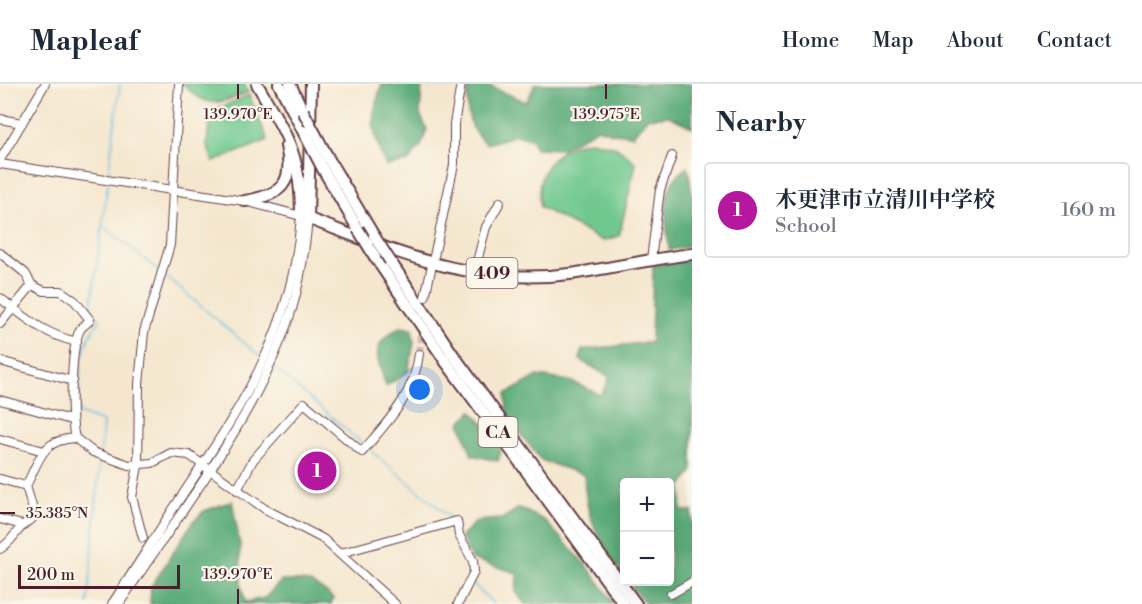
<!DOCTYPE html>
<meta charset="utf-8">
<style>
body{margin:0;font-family:"Libre Bodoni","Noto Serif JP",serif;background:#f2f2f3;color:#1f2937}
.controls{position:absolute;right:18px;bottom:18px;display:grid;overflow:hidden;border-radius:6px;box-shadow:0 6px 24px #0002}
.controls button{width:54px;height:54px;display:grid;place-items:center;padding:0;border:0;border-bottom:2px solid #e0e1e3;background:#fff;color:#1f2937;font:30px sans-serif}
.scale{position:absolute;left:18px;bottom:15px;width:162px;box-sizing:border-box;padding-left:6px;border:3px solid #4a1f2b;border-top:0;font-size:16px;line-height:21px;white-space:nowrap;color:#4a1f2b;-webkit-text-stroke:4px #fbf7ec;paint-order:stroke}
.you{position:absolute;left:420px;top:306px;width:21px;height:21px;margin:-15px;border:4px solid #fff;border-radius:50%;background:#1a73e8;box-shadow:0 0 0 9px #1a73e833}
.badge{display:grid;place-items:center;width:39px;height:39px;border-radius:50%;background:#b5179e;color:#fff;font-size:20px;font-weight:700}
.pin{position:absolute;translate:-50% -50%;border:3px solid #fff;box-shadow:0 2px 6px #0006}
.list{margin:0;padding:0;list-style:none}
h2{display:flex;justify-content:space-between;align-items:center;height:78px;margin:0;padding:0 24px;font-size:26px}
h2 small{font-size:20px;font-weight:400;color:#747a83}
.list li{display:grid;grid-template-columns:39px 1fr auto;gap:18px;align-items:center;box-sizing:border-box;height:96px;margin:0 12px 12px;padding:0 12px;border:2px solid #e0e1e3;border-radius:6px}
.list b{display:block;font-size:22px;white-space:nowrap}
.list p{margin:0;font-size:20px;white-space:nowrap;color:#747a83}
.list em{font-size:20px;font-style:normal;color:#747a83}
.map{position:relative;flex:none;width:692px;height:520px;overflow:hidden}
header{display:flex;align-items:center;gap:36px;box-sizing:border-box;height:84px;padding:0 30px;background:#fff;border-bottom:2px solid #e0e1e3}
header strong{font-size:28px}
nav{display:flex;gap:33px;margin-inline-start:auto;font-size:21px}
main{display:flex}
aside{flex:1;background:#fff}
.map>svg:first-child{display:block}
.green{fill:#6fc88e;stroke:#5c745c;stroke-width:1.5}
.forest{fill:#5bac79;stroke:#526652;stroke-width:1.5}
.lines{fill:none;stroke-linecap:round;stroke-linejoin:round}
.stream{stroke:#61bcdf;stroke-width:1.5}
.minor-tunnel{stroke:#d3bfae;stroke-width:8;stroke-dasharray:8 4;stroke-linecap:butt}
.minor-casing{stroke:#643d44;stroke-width:10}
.highway-casing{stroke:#643d44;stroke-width:14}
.minor{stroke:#fff;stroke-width:8}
.highway{stroke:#fff;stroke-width:10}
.highway-bridge-casing{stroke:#643d44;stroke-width:14;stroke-linecap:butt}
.highway-bridge{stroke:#fff;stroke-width:10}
.ticks{fill:none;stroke:#4a1f2b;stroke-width:2}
.labels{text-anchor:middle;stroke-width:4.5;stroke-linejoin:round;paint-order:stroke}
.shield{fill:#fbf7ec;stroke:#7f6065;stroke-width:1.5}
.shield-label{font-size:18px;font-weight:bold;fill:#4a1f2b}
.ticks-label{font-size:15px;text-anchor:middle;fill:#4a1f2b;stroke:#fbf7ec;stroke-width:4.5;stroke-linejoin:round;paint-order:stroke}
</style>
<header>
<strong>Mapleaf</strong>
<nav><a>Home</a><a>Map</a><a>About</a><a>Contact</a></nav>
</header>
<main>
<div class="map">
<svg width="692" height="520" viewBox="0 0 692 520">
<rect width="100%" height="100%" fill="#fbf7ec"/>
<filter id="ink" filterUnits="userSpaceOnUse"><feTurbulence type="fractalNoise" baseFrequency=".0167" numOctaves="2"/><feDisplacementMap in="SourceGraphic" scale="12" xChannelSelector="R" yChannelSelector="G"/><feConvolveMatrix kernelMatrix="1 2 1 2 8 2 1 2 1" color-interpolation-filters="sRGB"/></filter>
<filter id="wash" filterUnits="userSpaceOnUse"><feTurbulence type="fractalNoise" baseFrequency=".008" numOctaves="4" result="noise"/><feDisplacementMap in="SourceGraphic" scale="24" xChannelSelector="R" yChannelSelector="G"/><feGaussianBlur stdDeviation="1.35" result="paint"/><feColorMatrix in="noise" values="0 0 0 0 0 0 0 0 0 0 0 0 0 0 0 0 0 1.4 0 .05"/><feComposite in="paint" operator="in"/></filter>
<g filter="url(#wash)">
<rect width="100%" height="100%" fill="#f5e7cf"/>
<g class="green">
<path d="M183,0H244L248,8C217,20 208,26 183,0Z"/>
<polygon points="249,11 268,56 213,78 207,61 210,28"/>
<path d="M590,57L617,63L636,79L619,152L603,157L540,123C534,88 555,62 590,57Z"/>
</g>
<g class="forest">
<path d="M382,0H422L420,30L427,45L422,60L408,78L386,82C371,47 369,36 382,0Z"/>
<path d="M473,0H485L526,18L534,3L533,0H692V43L669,32L647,34L633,51L612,49L598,44L561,65L535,64L532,56L517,51L487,60C468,47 466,26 468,4Z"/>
<path d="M688,83L692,112V162L669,166C666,136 658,101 688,83Z"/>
<path d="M692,175V388L682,402L681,427H692V520H646L628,498H670V398H624V492C600,456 585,437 584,391L541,376L507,333L506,310L538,292L570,297L601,311L610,293L580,276L582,266L651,258L653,181Z"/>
<path d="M400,243L412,245L414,259L408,288L386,302C376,270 369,262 400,243Z"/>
<polygon points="472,327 487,344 501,367 498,377 472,371 460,339"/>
<path d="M232,417L240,461L241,500L245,518L265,514L281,497C309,496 311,496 333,514L331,520H150L151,503L192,439L204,427Z"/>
<polygon points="519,424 544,436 586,481 615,520 525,520 516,508 517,489 471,475 461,453 476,437 502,435"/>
</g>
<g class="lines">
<g class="stream">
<polyline points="108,93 120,0"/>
<polyline points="103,142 158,186"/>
<polyline points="164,191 261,273"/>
<polyline points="272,282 364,361"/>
<polyline points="370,366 451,434"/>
<path d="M101,367L103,338L79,329V320C80,292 79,259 100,237L91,224L108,98"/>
<polyline points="464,469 470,480 468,493"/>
<polyline points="472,499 494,520"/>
<polyline points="88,520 100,374"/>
</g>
</g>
</g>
<g filter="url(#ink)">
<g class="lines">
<polyline class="minor-tunnel" points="419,270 422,242"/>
<defs>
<g id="minor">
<polyline points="0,35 22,39"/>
<polyline points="0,76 45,0"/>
<path d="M0,80L245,117L301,132C294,238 249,312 191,398C164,438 139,479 112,520"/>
<path d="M0,169L25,189L32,201L44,207H61L75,217L90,236C88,239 82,242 80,246C70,264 70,334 75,354"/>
<polyline points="651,176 660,106 672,72"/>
<polyline points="474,189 486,143 500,118"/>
<polyline points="425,213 454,81 454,40 461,0"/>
<path d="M0,214C26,234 45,251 77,258"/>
<polyline points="0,240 32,201"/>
<polyline points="0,277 73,297"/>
<polyline points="0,316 71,336"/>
<polyline points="0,355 44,367"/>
<polyline points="0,395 26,402"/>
<path d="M237,406L253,376L304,319L362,368C388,337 414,312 419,270"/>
<polyline points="0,435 22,441"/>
<polyline points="143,454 132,413 138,382 139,300 144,248 170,161 179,0"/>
<path d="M0,465C15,456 17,442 32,435L34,429L26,402C40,375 41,356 75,354L93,368L129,381L152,379L171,369L189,371L265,425L323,455L395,520"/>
<polyline points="341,469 457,437 459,451 473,477 474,488 458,520"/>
<polyline points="671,510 692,498"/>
<path d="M119,520C181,426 257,334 292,225C301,195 305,165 308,135"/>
</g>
<g id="highway">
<path d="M257,0C287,52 301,70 301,132C394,166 467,203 570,190C611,184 651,175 692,170"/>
<polyline points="279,0 303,47"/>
<polyline points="290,0 303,27"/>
<polyline points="332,81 374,152"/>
<polyline points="324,87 358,145"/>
<path d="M245,117C280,111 295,101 286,62"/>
<polyline points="308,135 311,0"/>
<polyline points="375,173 446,278 624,520"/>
<polyline points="390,177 454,272 636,520"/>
</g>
</defs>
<use href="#minor" class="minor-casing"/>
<use href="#highway" class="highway-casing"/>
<use href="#minor" class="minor"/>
<use href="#highway" class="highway"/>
<defs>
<g id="highway-bridge">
<polyline points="303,27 332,81"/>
<polyline points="303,47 324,87"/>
<polyline points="358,145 375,173"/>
<polyline points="374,152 390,177"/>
</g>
</defs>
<use href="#highway-bridge" class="highway-bridge-casing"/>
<use href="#highway-bridge" class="highway-bridge"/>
</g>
</g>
<path class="ticks" d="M238,0V15M606,0V15M0,429H15M238,505V520"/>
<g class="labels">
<g class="shield">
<rect x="466.5" y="174" width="51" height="30" rx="4.5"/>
<rect x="478.5" y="333" width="39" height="30" rx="4.5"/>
</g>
<g class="shield-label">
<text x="492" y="195">409</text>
<text x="498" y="354">CA</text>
</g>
</g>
<g class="ticks-label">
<text x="238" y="35">139.970°E</text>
<text x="606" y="35">139.975°E</text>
<text x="57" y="434">35.385°N</text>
<text x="238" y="495">139.970°E</text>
</g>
</svg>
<div class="controls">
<button>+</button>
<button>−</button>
</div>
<div class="scale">200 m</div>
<div class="you"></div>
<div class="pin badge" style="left:317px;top:387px">1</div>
</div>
<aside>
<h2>Nearby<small></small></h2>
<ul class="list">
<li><span class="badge">1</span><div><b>木更津市立清川中学校</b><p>School</p></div><em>160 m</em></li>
</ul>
</aside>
</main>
